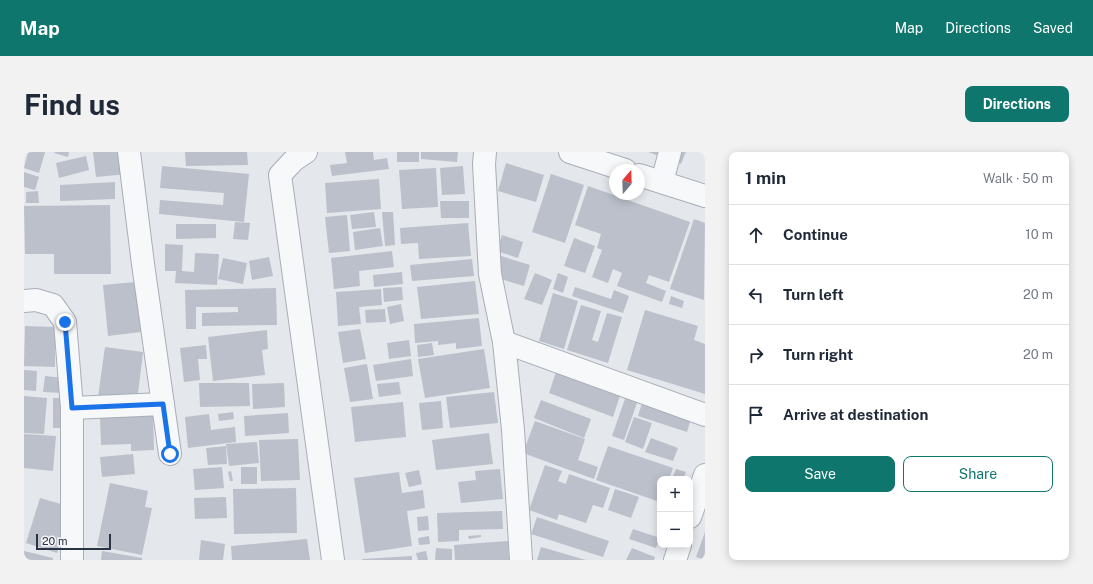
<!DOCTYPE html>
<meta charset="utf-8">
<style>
body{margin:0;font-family:"Public Sans",sans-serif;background:#f2f2f3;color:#1f2937}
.controls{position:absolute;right:12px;bottom:12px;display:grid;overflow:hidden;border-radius:8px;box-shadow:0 2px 10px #0003}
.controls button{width:36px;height:36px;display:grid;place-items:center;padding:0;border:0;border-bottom:1px solid #e0e1e3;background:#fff;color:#1f2937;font:20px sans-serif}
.compass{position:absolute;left:585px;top:12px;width:36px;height:36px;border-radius:50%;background:#fff;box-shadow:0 2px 10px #0003;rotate:19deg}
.scale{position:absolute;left:12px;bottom:10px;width:75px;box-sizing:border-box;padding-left:4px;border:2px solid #2b3445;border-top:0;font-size:11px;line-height:14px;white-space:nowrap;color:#2b3445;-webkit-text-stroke:3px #f4f6f9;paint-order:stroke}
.stop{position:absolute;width:12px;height:12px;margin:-9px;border:3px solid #1a73e8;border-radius:50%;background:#fff}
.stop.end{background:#1a73e8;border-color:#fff;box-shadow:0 1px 4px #0008}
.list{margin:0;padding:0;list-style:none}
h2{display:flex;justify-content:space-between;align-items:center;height:52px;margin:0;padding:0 16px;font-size:17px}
h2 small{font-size:13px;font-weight:400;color:#747a83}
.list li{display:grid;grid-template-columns:26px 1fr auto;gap:12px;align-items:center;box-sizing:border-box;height:60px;padding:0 16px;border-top:1px solid #e0e1e3}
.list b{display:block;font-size:15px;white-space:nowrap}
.list em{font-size:13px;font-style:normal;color:#747a83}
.actions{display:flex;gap:8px;padding:12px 16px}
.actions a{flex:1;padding:9px 0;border:1px solid #0f766e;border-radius:8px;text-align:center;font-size:14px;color:#0f766e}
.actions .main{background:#0f766e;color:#fff}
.icon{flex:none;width:22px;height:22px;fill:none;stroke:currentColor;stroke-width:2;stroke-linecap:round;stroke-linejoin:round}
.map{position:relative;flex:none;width:681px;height:408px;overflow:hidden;border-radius:8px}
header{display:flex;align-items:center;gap:24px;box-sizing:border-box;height:56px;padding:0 20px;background:#0f766e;color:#fff}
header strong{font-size:19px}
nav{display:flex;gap:22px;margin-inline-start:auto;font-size:14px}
.intro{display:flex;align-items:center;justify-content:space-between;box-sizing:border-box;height:96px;padding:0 24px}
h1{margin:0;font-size:28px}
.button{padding:10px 18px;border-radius:8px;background:#0f766e;color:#fff;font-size:14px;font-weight:700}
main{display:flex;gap:24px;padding:0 24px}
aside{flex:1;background:#fff;border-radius:8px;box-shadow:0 2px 10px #0003}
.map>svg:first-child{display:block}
.building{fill:#bbc0ca}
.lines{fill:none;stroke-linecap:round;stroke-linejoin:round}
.minor-casing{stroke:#a9aeb7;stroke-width:24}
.minor{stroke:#f7f8fa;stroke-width:22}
.route{stroke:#1a73e8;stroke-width:5}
</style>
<header>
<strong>Map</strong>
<nav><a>Map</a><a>Directions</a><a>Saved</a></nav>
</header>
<div class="intro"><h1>Find us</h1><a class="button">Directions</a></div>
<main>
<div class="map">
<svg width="681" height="408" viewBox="0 0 681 408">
<rect width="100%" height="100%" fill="#e4e7ec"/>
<g class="building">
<polygon points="4,0 21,0 15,21 0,16"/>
<polygon points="31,0 45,0 44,5 30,1"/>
<polygon points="69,0 100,0 103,22 72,25"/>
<polygon points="161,0 223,0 224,13 162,14"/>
<polygon points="321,0 349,0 350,8 363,6 365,17 308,24 306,13 323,11"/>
<rect x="373" y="0" width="22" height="10"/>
<polygon points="397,0 434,0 433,10 397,7"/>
<polygon points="624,0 662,0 657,12"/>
<polygon points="62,4 65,18 35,26 32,11"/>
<polygon points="482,11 520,23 512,50 474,39"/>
<polygon points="138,14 225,22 220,70 135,62 136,48 199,53 200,41 136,36"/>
<polygon points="439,14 441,42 418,43 416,16"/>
<polygon points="412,16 414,55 378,57 375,18"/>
<polygon points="0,20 15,25 11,38 0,35"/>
<polygon points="527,22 560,33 541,91 508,80"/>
<polygon points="355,27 357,57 303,61 301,31"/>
<polygon points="91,30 91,47 36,49 36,33"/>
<polygon points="564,34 666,70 645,130 625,123 622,131 642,139 638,150 593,134 598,121 589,117 584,131 568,125 578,98 573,96 577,82 551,73"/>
<polygon points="14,39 15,51 2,51 2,40"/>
<polygon points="416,49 445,49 445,66 417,66"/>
<polygon points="86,53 87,122 30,122 30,102 1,102 0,54"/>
<polygon points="350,60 352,75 328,77 326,63"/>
<polygon points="358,60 369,60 371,93 361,94"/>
<polygon points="323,63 326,99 305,101 301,65"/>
<polygon points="670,67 681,71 680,148 646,137"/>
<polygon points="211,70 226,71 224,88 209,87"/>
<polygon points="444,71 447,104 395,107 394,91 377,92 376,76"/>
<polygon points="152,72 192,72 192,86 152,87"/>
<polygon points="356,76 359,94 331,98 329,80"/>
<polygon points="478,83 499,90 494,106 473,99"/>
<polygon points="550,86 571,94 561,121 540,114"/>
<polygon points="141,92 159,93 158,119 170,120 171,101 195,102 193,133 151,131 152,119 141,119"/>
<polygon points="368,99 370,115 335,119 336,134 310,137 307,106"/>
<polygon points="474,103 506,113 500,134 467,124"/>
<polygon points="245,105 249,124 228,128 225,109"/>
<polygon points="199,106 223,111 219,132 194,127"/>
<polygon points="448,107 450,124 388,129 386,113"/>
<polygon points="378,120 379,132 350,135 349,123"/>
<polygon points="511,121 528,128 518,153 500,147"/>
<polygon points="534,121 544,125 539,141 529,137"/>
<polygon points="451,129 455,162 397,167 393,135"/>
<polygon points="111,130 117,180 84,184 79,133"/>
<polygon points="378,135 379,148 360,150 359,136"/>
<polygon points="551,135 587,147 590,138 605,144 599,161 548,144"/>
<polygon points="252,136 253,173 178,174 178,161 214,160 214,155 172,155 172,177 162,177 161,138"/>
<polygon points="357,137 358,153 335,155 337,172 314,174 312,140"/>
<polygon points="529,141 554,149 540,197 515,189"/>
<polygon points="647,144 660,149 658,156 645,152"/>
<polygon points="377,152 380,169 366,172 363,155"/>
<polygon points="557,153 577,159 568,188 574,190 583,161 598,165 584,211 543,198"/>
<polygon points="361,157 362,170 342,171 341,158"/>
<polygon points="621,158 674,174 670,188 681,192 681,242 603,218"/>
<polygon points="455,166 458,194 432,197 432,191 414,193 414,189 391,191 390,172"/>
<polygon points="1,174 31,175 31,215 0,214"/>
<polygon points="336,177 342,207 319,211 314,180"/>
<polygon points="243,178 244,197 238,198 241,223 189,229 184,185"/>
<polygon points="385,188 387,204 365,207 363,191"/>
<polygon points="408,191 410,203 394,205 393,193"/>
<polygon points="182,193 183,207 174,207 176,228 160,230 156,196"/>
<polygon points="81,195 119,200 113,250 74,245"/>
<polygon points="460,197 466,236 401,246 394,207"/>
<polygon points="387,207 389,224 352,229 349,213"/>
<polygon points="343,212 349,247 326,250 320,216"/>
<polygon points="0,218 13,219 12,239 0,238"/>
<polygon points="532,220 596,244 589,265 525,241"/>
<polygon points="21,224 40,226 38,241 19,240"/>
<polygon points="375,230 377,242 355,245 353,232"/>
<polygon points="175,231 225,231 226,254 176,255"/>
<polygon points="260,231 261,255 229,257 228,232"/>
<polygon points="470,240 474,271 426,276 422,245"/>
<polygon points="0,244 23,246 20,282 0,281"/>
<polygon points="602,244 614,248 600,288 588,284"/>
<rect x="29" y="246" width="16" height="30"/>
<polygon points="517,248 567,267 560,286 510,266"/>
<polygon points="619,248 668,263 663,280 614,264"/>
<polygon points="417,249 419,276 398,278 395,251"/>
<polygon points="379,250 382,285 331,290 327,255"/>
<polygon points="209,260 210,267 195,269 194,262"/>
<polygon points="264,261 265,281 221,284 220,264"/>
<polygon points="129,262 130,298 107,299 107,292 77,293 76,264"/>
<polygon points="185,262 187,278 211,275 212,290 164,296 161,265"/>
<polygon points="610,265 628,271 619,297 601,290"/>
<polygon points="511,269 561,287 554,308 574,315 570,327 499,301"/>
<polygon points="465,281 469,312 412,318 408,288"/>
<polygon points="0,282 32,284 29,319 0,316"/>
<polygon points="627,286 654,296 649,309 621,300"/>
<polygon points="274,287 276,328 237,329 235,288"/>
<polygon points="233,290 235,311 205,314 202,292"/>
<polygon points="202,294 203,312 184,313 182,296"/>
<polygon points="584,294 649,316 645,327 636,327 636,350 572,328"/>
<polygon points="109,302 111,322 78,325 76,305"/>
<polygon points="521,313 538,319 534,329 542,332 545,322 586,336 579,356 569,353 562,371 535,362 533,368 505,358"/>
<polygon points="198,315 200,336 171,338 169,317"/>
<rect x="217" y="315" width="16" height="17"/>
<polygon points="476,317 479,347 437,351 434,330 452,328 451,319"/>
<polygon points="652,317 662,320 659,327 648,327"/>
<polygon points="395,318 398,332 385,335 381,321"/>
<polygon points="207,319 209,329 206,329 204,320"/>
<polygon points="375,320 378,341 399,338 401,356 383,359 388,394 341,401 330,326"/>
<polygon points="86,331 124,339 121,355 128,356 118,403 73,394"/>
<polygon points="272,336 273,381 210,382 209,337"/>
<polygon points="591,337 615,345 607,366 584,358"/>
<polygon points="202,345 203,366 171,367 170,346"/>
<polygon points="16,346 47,355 33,401 2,391"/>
<polygon points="478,359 479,377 435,378 435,389 414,390 413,361"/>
<polygon points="404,364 405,378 394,379 393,365"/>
<polygon points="513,365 585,389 579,405 507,382"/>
<polygon points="609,377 636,386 632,396 605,387"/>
<polygon points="681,380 681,408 672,405"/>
<polygon points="457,383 457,385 445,387 444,384"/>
<polygon points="405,384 406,392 395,393 394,386"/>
<polygon points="283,387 286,408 208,408 207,394"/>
<polygon points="177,388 201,392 199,408 175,408"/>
<polygon points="484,389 485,408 431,408 430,393"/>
<polygon points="517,395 562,408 513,408"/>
<polygon points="412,396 428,397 428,408 411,408"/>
<polygon points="608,396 631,405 630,408 602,408"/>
<polygon points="0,399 29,406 29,408 0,408"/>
<polygon points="78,399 118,406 118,408 77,408"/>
<polygon points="402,399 404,408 394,408 392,401"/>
<polygon points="388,404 388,408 338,408 338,407"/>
</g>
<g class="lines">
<defs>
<g id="minor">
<polyline points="105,0 119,112 146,302"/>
<polyline points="282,0 270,8 256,23 309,408"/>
<polyline points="461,0 460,12 466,122 480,190 489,278 497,408"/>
<polyline points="546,0 601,18"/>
<polyline points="615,23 681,44"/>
<polyline points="638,30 646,0"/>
<polyline points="0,149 12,148 29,153 41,170 48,256 48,408"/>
<polyline points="480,190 681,263"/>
<polyline points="48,256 139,252"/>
<polyline points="666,365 681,323"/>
<polyline points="651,408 656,393"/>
</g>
</defs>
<use href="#minor" class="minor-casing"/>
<use href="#minor" class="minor"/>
</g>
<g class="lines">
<polyline class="route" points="41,170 48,256 139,252 146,302"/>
</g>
</svg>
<div class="controls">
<button>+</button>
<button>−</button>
</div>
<svg class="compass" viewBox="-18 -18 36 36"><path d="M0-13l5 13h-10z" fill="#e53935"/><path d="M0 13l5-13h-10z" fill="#747a83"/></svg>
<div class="scale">20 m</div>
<div class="stop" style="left:146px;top:302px"></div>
<div class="stop end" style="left:41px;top:170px"></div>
</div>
<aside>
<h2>1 min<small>Walk · 50 m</small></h2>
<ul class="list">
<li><svg class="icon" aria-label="ahead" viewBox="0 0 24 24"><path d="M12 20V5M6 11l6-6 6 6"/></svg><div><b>Continue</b></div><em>10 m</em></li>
<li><svg class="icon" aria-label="left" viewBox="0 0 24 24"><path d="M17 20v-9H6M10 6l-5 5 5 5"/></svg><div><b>Turn left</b></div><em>20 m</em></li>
<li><svg class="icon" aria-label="right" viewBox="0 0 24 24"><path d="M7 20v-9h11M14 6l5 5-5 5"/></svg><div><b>Turn right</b></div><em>20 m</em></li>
<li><svg class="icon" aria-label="arrive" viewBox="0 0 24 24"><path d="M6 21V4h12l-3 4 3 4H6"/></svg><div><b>Arrive at destination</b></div></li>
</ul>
<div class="actions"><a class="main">Save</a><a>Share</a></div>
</aside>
</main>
